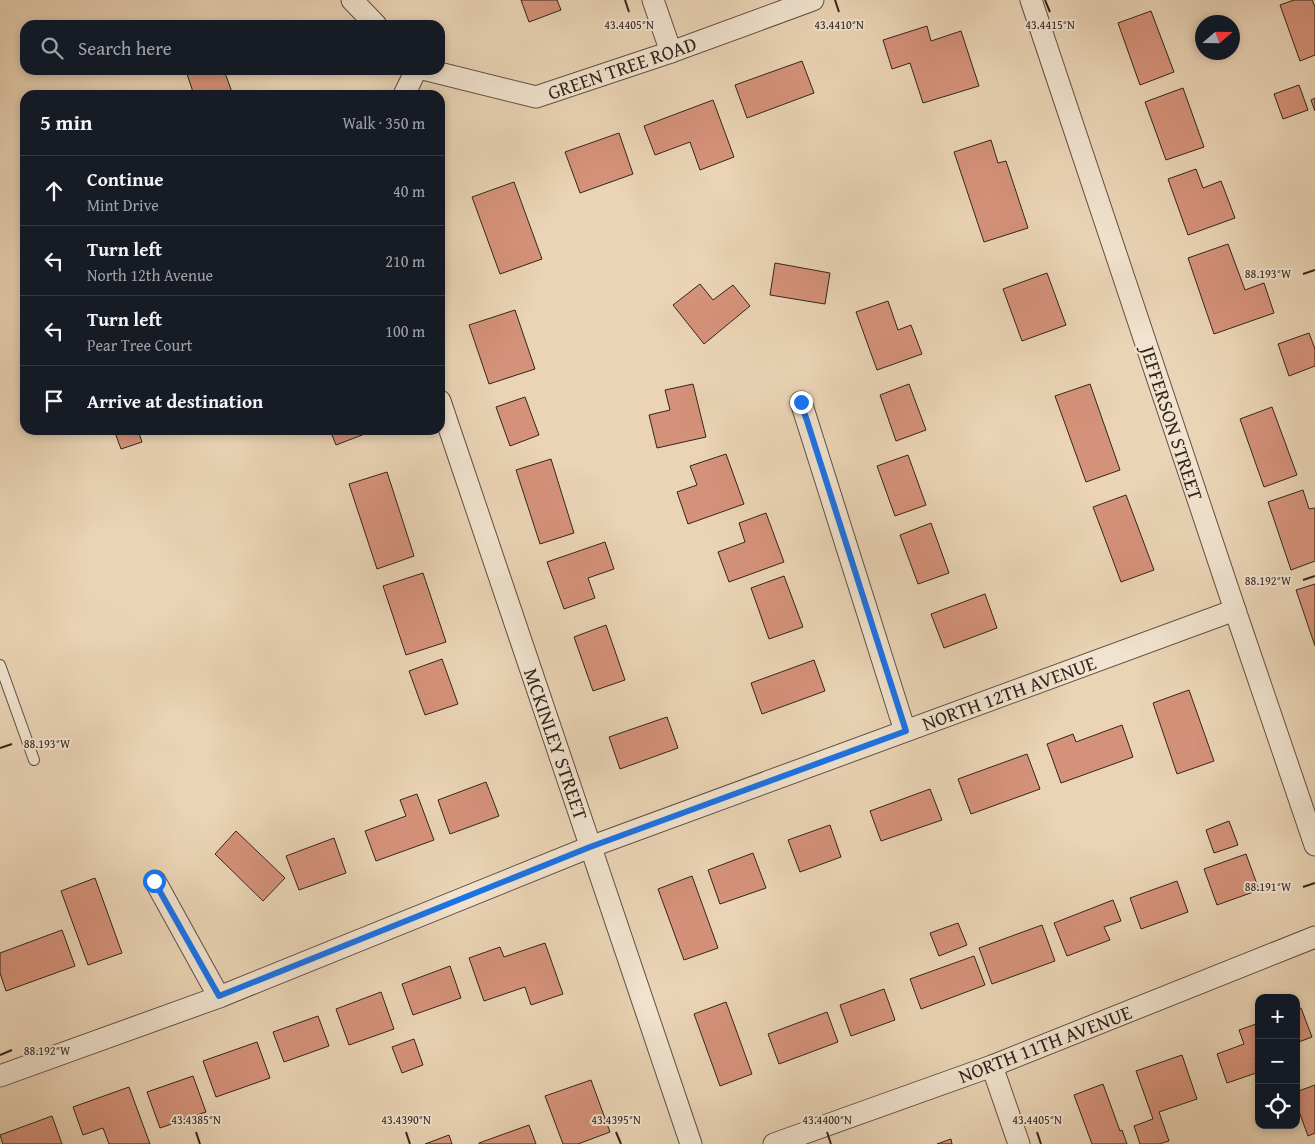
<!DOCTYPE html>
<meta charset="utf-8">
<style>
body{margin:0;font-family:"Gentium Book Plus",serif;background:#20242c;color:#f1f3f6}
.controls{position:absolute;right:15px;bottom:15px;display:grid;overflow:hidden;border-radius:10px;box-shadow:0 2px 8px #0003}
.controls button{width:45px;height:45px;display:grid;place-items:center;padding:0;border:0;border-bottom:1px solid #363941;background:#171b24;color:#f1f3f6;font:25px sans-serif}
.compass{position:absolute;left:1195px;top:15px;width:45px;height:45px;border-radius:50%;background:#171b24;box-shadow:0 2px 8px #0003;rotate:70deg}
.stop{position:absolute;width:15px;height:15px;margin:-11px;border:4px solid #1a73e8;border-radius:50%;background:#fff}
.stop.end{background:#1a73e8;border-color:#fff;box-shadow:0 1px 5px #0008}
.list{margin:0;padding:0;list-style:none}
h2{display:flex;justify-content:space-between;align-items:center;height:65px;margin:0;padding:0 20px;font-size:21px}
h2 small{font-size:16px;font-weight:400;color:#9ea1a6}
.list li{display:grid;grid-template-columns:32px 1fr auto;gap:15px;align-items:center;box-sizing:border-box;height:70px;padding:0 20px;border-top:1px solid #363941}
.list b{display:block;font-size:19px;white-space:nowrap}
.list p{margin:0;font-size:16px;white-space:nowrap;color:#9ea1a6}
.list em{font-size:16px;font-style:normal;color:#9ea1a6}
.icon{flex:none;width:28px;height:28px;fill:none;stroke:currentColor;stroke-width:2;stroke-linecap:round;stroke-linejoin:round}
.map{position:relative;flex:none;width:1315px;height:1144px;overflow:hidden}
.search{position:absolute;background:#171b24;box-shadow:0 2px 8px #0003;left:20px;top:20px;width:425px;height:55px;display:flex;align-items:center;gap:12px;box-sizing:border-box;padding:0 18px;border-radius:15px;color:#9ea1a6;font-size:19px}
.panel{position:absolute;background:#171b24;box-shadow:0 2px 8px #0003;left:20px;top:90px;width:425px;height:345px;border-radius:15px}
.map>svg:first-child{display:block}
.building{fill:#d5927a;stroke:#33241d}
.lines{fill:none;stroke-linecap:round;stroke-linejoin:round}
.service-casing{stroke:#615043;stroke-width:12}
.minor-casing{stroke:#615043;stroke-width:23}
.service{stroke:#f1e3cf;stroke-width:10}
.minor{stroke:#f1e3cf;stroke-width:21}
.route{stroke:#1a73e8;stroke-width:6}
.ticks{fill:none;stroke:#33241d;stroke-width:2}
.labels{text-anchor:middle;stroke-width:4;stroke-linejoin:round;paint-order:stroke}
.street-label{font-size:20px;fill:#33241d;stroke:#f1e3cf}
.ticks-label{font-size:12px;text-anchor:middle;fill:#33241d;stroke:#f1e3cf;stroke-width:4;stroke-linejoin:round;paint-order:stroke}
</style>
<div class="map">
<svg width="1315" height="1144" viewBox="0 0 1315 1144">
<rect width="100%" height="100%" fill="#ead4b5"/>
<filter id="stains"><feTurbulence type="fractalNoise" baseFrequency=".004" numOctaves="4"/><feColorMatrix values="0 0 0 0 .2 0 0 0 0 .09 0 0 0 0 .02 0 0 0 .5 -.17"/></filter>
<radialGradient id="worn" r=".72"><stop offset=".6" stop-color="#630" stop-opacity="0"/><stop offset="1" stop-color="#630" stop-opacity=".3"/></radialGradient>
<g class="building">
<polygon points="521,0 557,0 561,10 529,22"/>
<polygon points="1294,0 1312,0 1315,7 1315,55 1300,61 1280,5"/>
<polygon points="1151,11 1174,72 1140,85 1118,23"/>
<polygon points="927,26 931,41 961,31 979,86 923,103 910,63 892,69 883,40"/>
<polygon points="802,61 814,93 747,118 735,85"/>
<polygon points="190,70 224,70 233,95 194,95 186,71"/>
<polygon points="1299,85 1308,110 1283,119 1274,94"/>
<polygon points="1183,88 1204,147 1166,160 1145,102"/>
<polygon points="1315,98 1315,111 1311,100"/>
<polygon points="713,100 734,157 700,170 690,142 655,155 644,126"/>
<polygon points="619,133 633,174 580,193 565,152"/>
<polygon points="991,140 998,163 1006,161 1028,228 984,242 954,152"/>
<polygon points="1196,169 1203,188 1221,181 1235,218 1188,235 1168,179"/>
<polygon points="514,182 542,259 500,274 472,197"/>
<polygon points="1228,244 1245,290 1264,283 1274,313 1214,334 1188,258"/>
<polygon points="775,263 830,273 825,304 770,295"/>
<polygon points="1047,273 1066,325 1022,341 1003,289"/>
<polygon points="700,284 713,300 733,285 750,306 704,344 673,305"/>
<polygon points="888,301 898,330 911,325 922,354 877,370 856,312"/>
<polygon points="515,310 535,369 489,384 469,325"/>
<polygon points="1309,333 1315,349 1315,366 1289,376 1278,344"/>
<polygon points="693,384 706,437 657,448 649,415 670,410 665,390"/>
<polygon points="909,384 926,430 896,441 880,395"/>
<polygon points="1090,384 1120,470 1086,482 1055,396"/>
<polygon points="525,397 539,435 510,446 496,407"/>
<polygon points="1272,407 1297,475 1264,487 1240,419"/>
<polygon points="114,430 138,430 142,442 121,449"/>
<polygon points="330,430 370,430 370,432 336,445"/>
<polygon points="726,454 744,504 688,524 677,492 697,485 690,466"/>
<polygon points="908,455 926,505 895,516 877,466"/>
<polygon points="551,459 574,533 540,544 516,470"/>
<polygon points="387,472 414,556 377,569 349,484"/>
<polygon points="1303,490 1309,509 1315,508 1315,561 1291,570 1268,502"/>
<polygon points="1126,495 1154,570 1121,582 1093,507"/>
<polygon points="766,513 784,562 729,582 718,552 745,542 739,523"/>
<polygon points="931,523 949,573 918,584 900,535"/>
<polygon points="605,542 614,569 588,578 595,598 564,609 547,562"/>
<polygon points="423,573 446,642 406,655 383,586"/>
<polygon points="784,576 803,627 769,639 751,588"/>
<polygon points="1315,584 1315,646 1296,590"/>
<polygon points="985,594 997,628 944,648 931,614"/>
<polygon points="606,625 625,680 593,691 574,637"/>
<polygon points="442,659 458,704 425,715 409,671"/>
<polygon points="814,660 825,691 762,714 751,683"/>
<polygon points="1189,690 1214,761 1177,774 1153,703"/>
<polygon points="667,717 678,748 620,769 609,737"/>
<polygon points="1122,725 1133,757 1061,783 1047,744 1073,734 1076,742"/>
<polygon points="1027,754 1040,789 971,814 958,779"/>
<polygon points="486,782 499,816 450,834 438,800"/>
<polygon points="930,789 942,820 881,841 870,811"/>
<polygon points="417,794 434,840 376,861 365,831 406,816 400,800"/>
<polygon points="1229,821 1238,845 1214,853 1206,830"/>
<polygon points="830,825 841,857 800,872 788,840"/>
<polygon points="236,831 285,878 263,901 215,854"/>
<polygon points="334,838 346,873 299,890 286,856"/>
<polygon points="753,853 766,888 720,904 708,870"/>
<polygon points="1246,854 1259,890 1217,905 1204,869"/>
<polygon points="692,876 718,948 684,960 658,889"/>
<polygon points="95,878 122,953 88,965 61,891"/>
<polygon points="1177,881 1188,912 1141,929 1130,898"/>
<polygon points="1113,900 1121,921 1104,927 1110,940 1067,956 1054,923"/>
<polygon points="958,923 967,945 939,956 930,933"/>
<polygon points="1042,925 1055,961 992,984 979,948"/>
<polygon points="62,930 75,966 6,991 0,973 0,953"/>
<polygon points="545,943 563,994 531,1005 525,987 484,1001 469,958 500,947 504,957"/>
<polygon points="974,956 985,985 921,1009 910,979"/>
<polygon points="450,966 461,998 413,1015 402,984"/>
<polygon points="884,989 895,1020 851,1036 840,1005"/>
<polygon points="381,992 394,1029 349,1045 336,1009"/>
<polygon points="726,1002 752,1074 720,1086 694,1014"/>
<polygon points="1301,1008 1312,1037 1296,1043 1296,1009"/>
<polygon points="827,1012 838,1042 779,1064 768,1034"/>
<polygon points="318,1016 329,1046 284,1062 273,1032"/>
<polygon points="1259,1023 1259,1057 1255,1058 1259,1072 1227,1083 1217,1054 1244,1044 1239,1030"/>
<polygon points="414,1039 423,1065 402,1073 392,1047"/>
<polygon points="257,1042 270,1078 216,1097 203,1061"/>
<polygon points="1182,1055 1197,1099 1159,1112 1169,1141 1159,1144 1140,1144 1134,1126 1153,1119 1136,1071"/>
<polygon points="193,1076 206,1112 160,1128 147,1092"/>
<polygon points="591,1080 610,1132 578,1144 563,1144 545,1096"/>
<polygon points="1103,1084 1120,1131 1122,1130 1127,1144 1092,1144 1074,1095"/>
<polygon points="1315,1085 1315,1133 1308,1136 1296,1103 1296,1092"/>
<polygon points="129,1087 150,1144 109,1144 103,1128 83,1135 73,1107"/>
<polygon points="52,1116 62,1144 3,1144 0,1135"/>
<polygon points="529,1125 536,1144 479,1144 479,1143"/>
<polygon points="449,1135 452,1144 425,1144"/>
<polygon points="951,1139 952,1144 937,1144"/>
</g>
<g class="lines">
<defs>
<polyline id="service" points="0,665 34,760"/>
<g id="minor">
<polyline points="352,0 376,25"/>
<polyline points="653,0 671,52"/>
<polyline points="1031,0 1235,610 1315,845"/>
<polyline points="427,70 536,97 671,52 813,0"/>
<polyline points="404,95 416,70"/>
<polyline points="440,401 691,1144"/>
<polyline points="801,402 905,731"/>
<polyline points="155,881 219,997"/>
<polyline points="992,1066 1019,1144"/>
<polyline points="0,1076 219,997 590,847 1235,610"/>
<polyline points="774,1144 992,1066 1315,937"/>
</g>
</defs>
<use href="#service" class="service-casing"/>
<use href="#minor" class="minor-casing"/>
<use href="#service" class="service"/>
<use href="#minor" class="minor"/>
</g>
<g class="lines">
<polyline class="route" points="154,881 219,996 590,847 906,731 801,402"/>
</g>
<path class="ticks" d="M625,0L629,12M835,0L839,12M1045,0L1050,12M1303,274L1315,270M1303,580L1315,576M0,748L12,744M1303,887L1315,883M0,1055L12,1050M196,1132L200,1144M406,1132L410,1144M616,1132L621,1144M827,1132L831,1144M1037,1132L1041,1144"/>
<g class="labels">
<g class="street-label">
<text transform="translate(622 68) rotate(-19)" y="7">GREEN TREE ROAD</text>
<text transform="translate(1172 423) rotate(72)" y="7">JEFFERSON STREET</text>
<text transform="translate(1009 693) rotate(-20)" y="7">NORTH 12TH AVENUE</text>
<text transform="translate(556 744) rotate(71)" y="7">MCKINLEY STREET</text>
<text transform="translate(1045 1044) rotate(-21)" y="7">NORTH 11TH AVENUE</text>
</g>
</g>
<g class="ticks-label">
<text x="629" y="29">43.4405°N</text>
<text x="839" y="29">43.4410°N</text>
<text x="1050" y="29">43.4415°N</text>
<text x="1268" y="278">88.193°W</text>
<text x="1268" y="585">88.192°W</text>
<text x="47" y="748">88.193°W</text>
<text x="1268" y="891">88.191°W</text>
<text x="47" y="1055">88.192°W</text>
<text x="196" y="1124">43.4385°N</text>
<text x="406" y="1124">43.4390°N</text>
<text x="616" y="1124">43.4395°N</text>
<text x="827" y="1124">43.4400°N</text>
<text x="1037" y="1124">43.4405°N</text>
</g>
<rect width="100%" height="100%" filter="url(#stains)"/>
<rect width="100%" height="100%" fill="url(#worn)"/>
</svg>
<div class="controls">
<button>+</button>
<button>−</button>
<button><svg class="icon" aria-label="locate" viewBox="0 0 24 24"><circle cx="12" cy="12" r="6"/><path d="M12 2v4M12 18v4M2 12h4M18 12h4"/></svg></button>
</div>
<svg class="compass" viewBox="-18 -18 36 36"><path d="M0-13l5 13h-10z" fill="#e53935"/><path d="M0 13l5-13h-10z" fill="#9ea1a6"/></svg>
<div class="stop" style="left:154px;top:881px"></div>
<div class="stop end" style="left:801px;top:402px"></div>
<div class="search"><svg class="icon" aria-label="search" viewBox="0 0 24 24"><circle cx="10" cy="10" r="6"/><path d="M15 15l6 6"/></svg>Search here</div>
<section class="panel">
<h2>5 min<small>Walk · 350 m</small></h2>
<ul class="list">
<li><svg class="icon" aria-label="ahead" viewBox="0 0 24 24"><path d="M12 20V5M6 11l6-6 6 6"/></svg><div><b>Continue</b><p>Mint Drive</p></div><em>40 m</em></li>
<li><svg class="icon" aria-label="left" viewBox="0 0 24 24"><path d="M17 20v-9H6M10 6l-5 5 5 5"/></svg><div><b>Turn left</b><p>North 12th Avenue</p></div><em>210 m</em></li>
<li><svg class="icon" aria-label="left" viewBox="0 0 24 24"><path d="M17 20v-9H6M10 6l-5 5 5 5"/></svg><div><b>Turn left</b><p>Pear Tree Court</p></div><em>100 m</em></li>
<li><svg class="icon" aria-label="arrive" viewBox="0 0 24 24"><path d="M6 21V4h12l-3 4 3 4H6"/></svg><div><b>Arrive at destination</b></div></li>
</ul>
</section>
</div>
